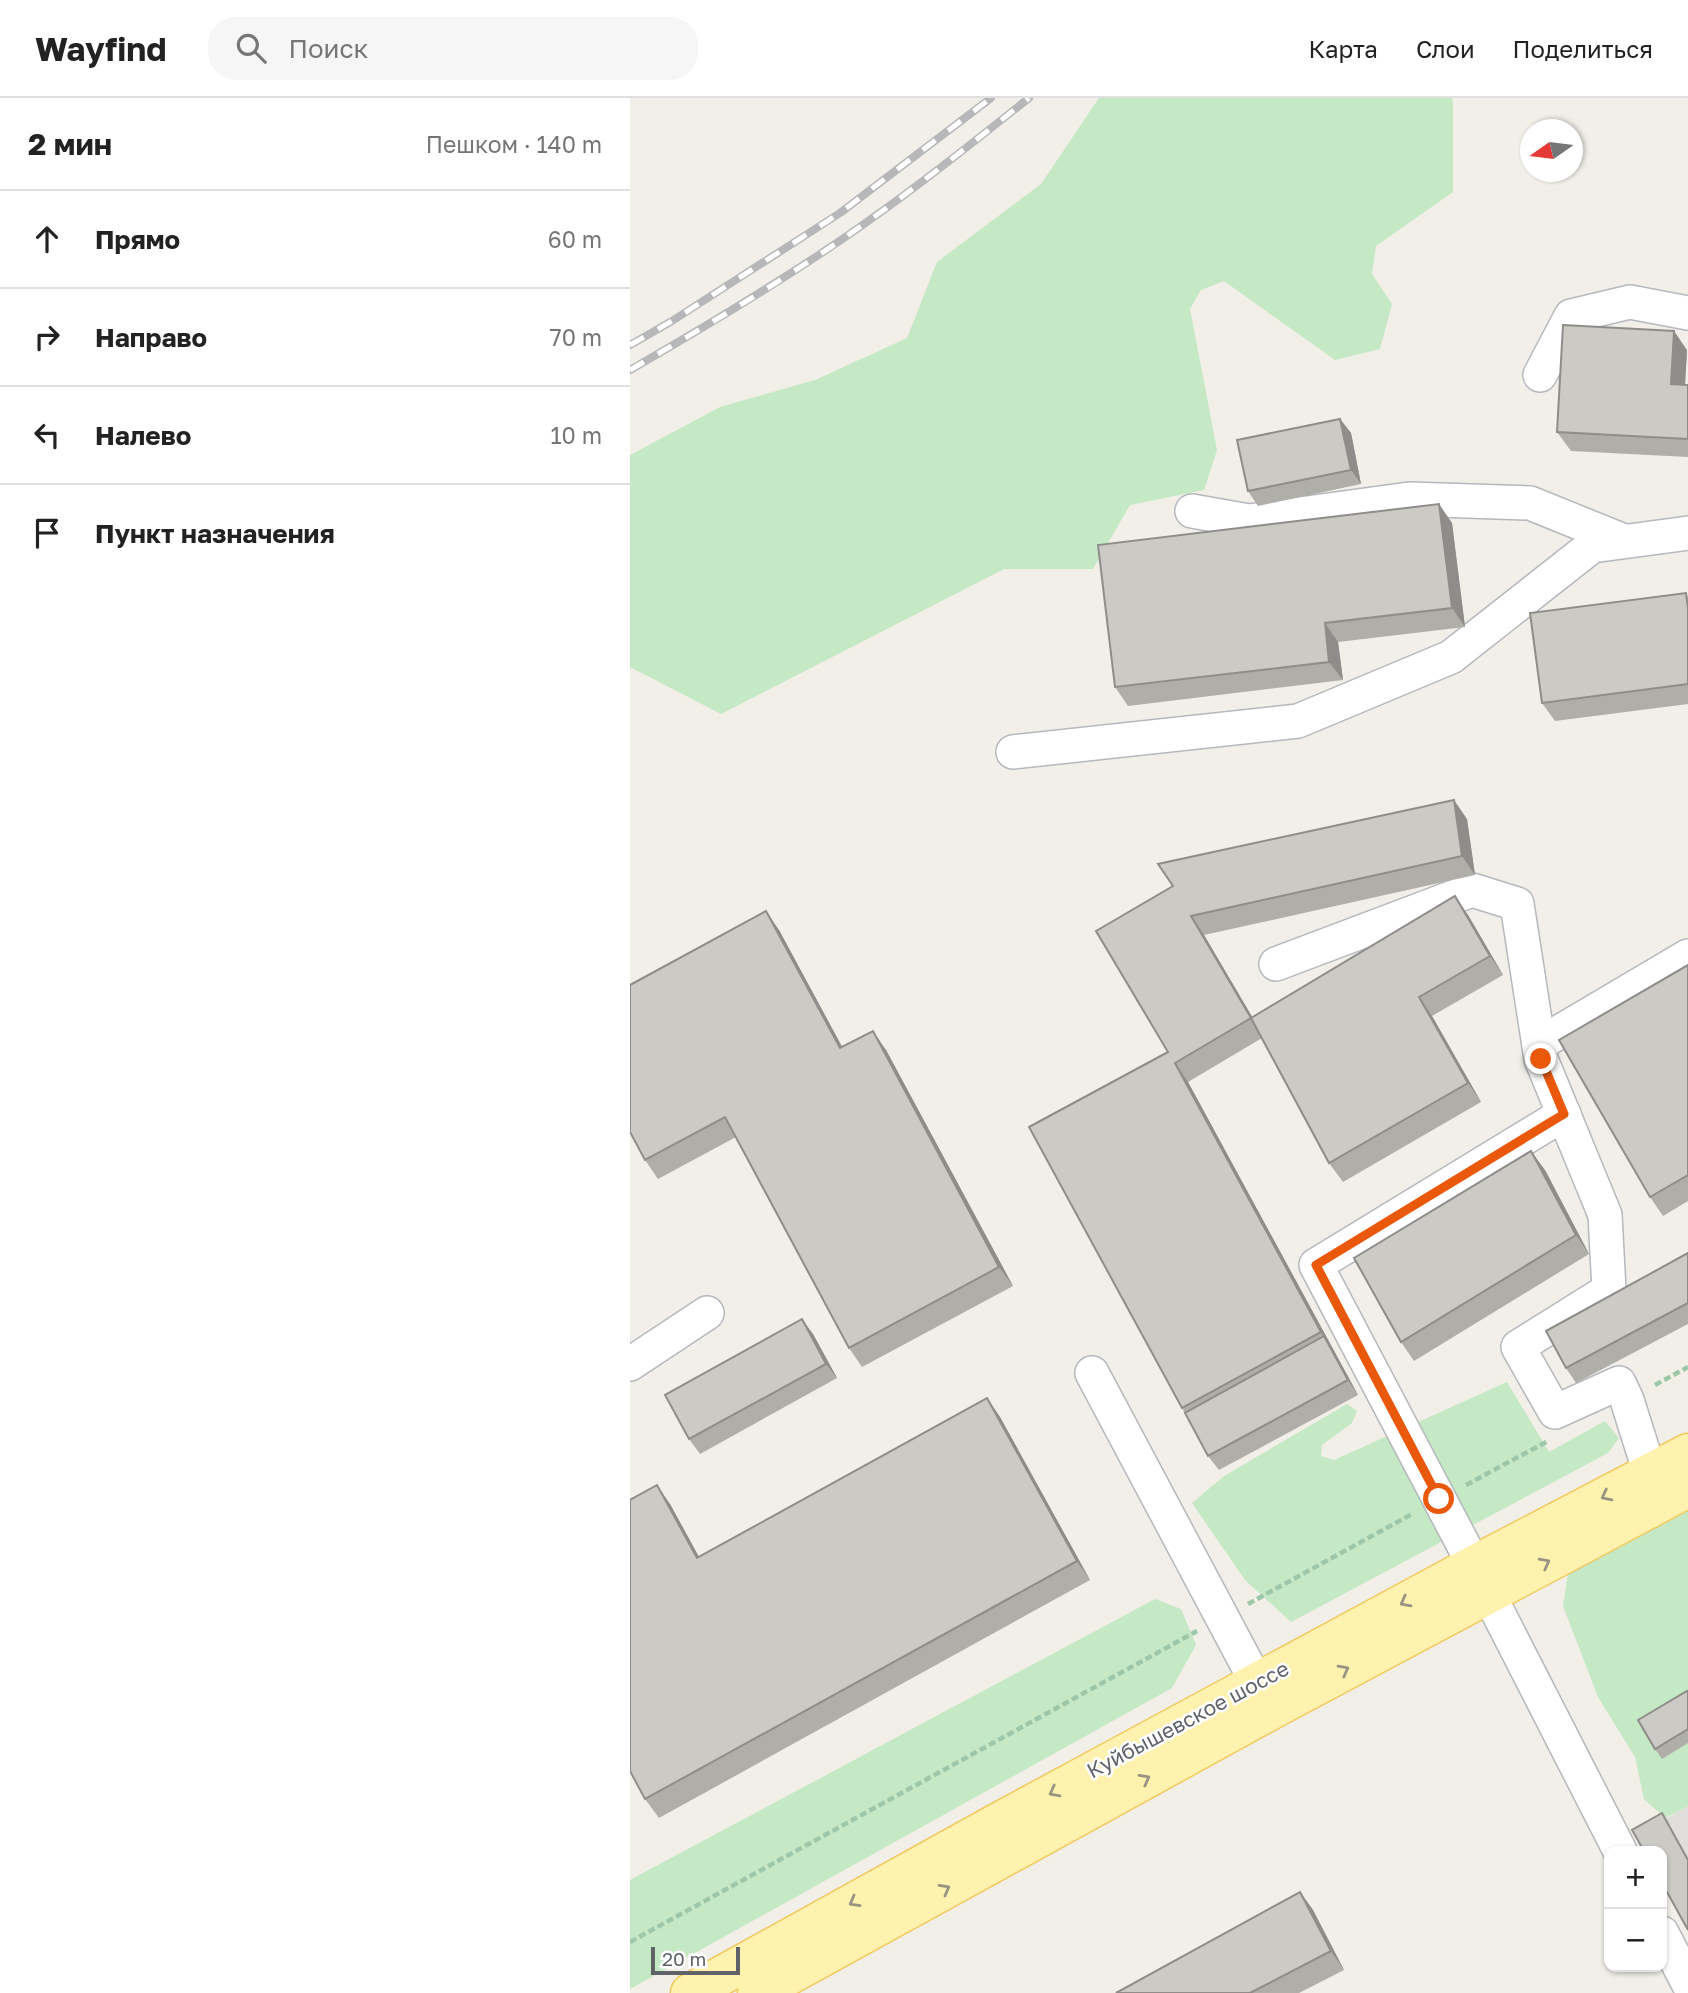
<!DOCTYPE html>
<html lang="ru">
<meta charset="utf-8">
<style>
body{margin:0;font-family:"Golos Text",sans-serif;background:#f6f6f6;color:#222}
.controls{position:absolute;right:21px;bottom:21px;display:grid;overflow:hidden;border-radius:14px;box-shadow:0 2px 5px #0004}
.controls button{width:63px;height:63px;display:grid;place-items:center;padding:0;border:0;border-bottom:2px solid #e0e0e0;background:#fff;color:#222;font:35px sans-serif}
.compass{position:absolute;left:890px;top:21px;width:63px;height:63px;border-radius:50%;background:#fff;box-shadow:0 2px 5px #0004;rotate:256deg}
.scale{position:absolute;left:21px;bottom:18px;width:89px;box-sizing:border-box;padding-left:7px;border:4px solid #5f6368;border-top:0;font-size:19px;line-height:24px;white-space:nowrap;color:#5f6368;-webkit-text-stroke:5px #fff;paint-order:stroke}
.stop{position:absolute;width:21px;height:21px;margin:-16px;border:5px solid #ea580c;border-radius:50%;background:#fff}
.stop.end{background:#ea580c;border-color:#fff;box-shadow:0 2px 7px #0008}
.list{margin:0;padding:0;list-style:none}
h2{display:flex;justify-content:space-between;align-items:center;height:91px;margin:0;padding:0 28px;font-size:30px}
h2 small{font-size:23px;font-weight:400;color:#767676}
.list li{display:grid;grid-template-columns:46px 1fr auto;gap:21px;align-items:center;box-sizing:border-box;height:98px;padding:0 28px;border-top:2px solid #e0e0e0}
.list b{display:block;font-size:26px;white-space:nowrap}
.list em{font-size:23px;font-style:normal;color:#767676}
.icon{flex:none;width:38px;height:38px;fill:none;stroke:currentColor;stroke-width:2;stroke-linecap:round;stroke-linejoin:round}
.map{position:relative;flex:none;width:1058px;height:1895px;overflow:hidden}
header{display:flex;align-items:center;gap:42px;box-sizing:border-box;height:98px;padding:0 35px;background:#fff;border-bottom:2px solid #e0e0e0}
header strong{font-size:33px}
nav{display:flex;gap:38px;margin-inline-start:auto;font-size:24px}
.search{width:490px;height:63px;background:#f6f6f6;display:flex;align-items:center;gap:18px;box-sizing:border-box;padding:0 24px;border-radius:28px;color:#767676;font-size:26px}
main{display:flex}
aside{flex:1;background:#fff}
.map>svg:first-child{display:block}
.industrial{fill:#e0deda}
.green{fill:#c5e8c5}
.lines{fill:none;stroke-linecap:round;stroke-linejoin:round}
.minor-casing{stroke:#b5b8bc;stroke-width:36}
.major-casing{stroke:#f2c960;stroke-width:41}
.path{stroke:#9cc7a9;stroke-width:4.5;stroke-dasharray:7 3.5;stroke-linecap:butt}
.minor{stroke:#fff;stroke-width:33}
.major{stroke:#fff2af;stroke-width:38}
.rail-casing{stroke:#b6b7b8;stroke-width:8}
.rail{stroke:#fff;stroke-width:5;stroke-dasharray:16;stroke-linecap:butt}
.wall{fill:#afaea9}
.shaded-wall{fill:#8f8d8a}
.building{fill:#cccac5;stroke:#8f8d8a;stroke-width:2}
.oneway{stroke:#979581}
.route{stroke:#ea580c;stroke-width:9}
.labels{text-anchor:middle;stroke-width:5;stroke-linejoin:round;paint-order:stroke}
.street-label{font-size:21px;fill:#5f6368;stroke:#fff}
</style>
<header>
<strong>Wayfind</strong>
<div class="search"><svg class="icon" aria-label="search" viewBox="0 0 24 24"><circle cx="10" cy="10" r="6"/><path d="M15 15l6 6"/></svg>Поиск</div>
<nav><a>Карта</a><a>Слои</a><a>Поделиться</a></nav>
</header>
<main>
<aside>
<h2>2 мин<small>Пешком · 140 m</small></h2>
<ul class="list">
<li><svg class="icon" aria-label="ahead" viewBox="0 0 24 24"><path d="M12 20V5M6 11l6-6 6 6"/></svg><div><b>Прямо</b></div><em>60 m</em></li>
<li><svg class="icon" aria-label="right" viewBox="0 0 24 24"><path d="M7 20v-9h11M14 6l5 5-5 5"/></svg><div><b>Направо</b></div><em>70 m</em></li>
<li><svg class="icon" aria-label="left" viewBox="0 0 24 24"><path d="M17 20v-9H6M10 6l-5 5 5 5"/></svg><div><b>Налево</b></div><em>10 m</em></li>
<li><svg class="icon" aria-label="arrive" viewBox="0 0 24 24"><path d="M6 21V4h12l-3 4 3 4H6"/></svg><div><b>Пункт назначения</b></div></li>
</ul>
</aside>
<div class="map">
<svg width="1058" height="1895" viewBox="0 0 1058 1895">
<rect width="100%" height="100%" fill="#f1efe8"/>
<polygon class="industrial" points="1058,1708 1058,1830 1032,1753 1006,1737"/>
<g class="green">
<polygon points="469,0 822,0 823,6 823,94 746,148 742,176 762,206 750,251 705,262 594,183 571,192 560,211 587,352 574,392 500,407 463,471 374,471 91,616 2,570 0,571 0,357 90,309 185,282 277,240 307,164 411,86"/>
<polygon points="877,1284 919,1354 975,1323 989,1340 978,1355 661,1524 615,1482 562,1405 594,1378 717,1306 727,1313 722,1325 692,1347 691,1358 704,1362"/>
<polygon points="1058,1411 1058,1708 1035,1720 1014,1701 1005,1659 968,1599 933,1508 938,1474"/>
<polygon points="525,1501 551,1511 566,1547 542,1590 0,1891 0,1782"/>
</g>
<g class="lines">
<defs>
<g id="minor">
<polyline points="910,277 941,218 1000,204 1058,215"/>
<polyline points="562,413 619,423 779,401 900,405 994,443"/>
<polyline points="383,654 668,623 821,559 962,448 1058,435"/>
<polyline points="646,866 842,792 887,806 911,961 975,1117 979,1192 888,1249 925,1314 989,1285 997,1302 1020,1375"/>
<polyline points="909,946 1058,858"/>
<polyline points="0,1266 77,1215"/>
<polyline points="462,1275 627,1585"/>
<polyline points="844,1467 686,1167 934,1016"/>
<polyline points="858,1495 990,1753"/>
<polyline points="1032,1835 1058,1885"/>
</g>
<g id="major">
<polyline points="60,1895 365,1726 844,1467 1058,1355"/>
<polyline points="127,1895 645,1610 1058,1390"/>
</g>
</defs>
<use href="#minor" class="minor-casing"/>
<use href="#major" class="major-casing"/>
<g class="path">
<polyline points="1025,1287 1058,1269"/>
<polyline points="836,1387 918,1343"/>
<polyline points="618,1506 782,1416"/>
<polyline points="0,1844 567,1533"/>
</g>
<use href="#minor" class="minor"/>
<use href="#major" class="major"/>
<defs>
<g id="rail">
<polyline points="0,247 42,223 210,115 361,0"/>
<path d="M0,272C80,226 159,179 234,126C291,86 345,43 399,0"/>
</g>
</defs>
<use href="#rail" class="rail-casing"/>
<use href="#rail" class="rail"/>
</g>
<g class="wall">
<polygon points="1057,252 1055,286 1058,287 1058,359 941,353 927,334"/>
<polygon points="710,321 721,335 731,386 628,408 618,393"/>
<polygon points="822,425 835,529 708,544 713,582 498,608 485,589"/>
<polygon points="1058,498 1058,606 925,623 912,605"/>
<polygon points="837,721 845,777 574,837 622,919 838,817 873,877 802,918 851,1004 713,1084 699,1065 632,940 558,984 728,1297 589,1372 578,1358 552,1310 538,954 543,788"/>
<polygon points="149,832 212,949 256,952 383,1188 232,1269 219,1250 106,1039 28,1081 15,1062"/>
<polygon points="1058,867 1058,1103 1033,1118 1020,1099"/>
<polygon points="915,1072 959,1156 784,1263 771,1244"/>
<polygon points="1058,1155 1058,1226 946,1285 936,1270"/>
<polygon points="183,1236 207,1280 70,1356 59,1341"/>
<polygon points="357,1300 370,1319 460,1482 29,1720 15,1701 40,1406 69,1459"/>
<polygon points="1058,1595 1058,1645 1032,1661 1025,1651"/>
<polygon points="670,1794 683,1812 714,1872 669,1895 486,1895"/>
</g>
<g class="shaded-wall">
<polygon points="1044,233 1057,252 1054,305 1041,286"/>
<polygon points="710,321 721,335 731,386 721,372"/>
<polygon points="809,406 822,425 835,529 822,510"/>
<polygon points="695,525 708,544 713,582 699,564"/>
<polygon points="824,702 837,721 845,777 832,758"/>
<polygon points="825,798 838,817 873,877 860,858"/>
<polygon points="136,813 149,832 223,969 210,950"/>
<polygon points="561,818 574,837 634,939 621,920"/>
<polygon points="789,899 802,918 851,1004 838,985"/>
<polygon points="243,933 256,952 383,1188 369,1169"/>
<polygon points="545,965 558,984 728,1297 718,1282 691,1234"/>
<polygon points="901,1053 915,1072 959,1156 946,1137"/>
<polygon points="172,1221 183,1236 207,1280 196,1266"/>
<polygon points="357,1300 370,1319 460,1482 447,1463"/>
<polygon points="27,1387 40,1406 80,1479 67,1460"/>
<polygon points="670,1794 683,1812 714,1872 701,1853"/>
</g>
<g class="building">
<polygon points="933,227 1044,233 1041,286 1058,287 1058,341 927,334"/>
<polygon points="710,321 721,372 618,393 607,342"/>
<polygon points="809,406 822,510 695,525 699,564 485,589 468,447"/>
<polygon points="1056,495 1058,510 1058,586 912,605 900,515"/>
<polygon points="824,702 832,758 561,818 621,920 545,965 691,1234 552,1310 399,1029 538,954 466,833 543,788 528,766"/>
<polygon points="825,798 860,858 789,899 838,985 699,1065 621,920"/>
<polygon points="136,813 210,950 243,933 369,1169 219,1250 95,1019 15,1062 0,1034 0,887"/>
<polygon points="1058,867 1058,1077 1020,1099 929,942"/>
<polygon points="901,1053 946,1137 771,1244 724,1160"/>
<polygon points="1058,1155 1058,1205 936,1270 916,1233"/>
<polygon points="172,1221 196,1266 59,1341 35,1297"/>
<polygon points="694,1238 718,1282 578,1358 555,1315"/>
<polygon points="357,1300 447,1463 15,1701 0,1673 0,1402 27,1387 67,1460"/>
<polygon points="1057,1593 1058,1595 1058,1631 1025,1651 1008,1622"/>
<polygon points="1032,1715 1058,1762 1058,1832 1032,1785 1032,1753 1014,1753 1002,1732"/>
<polygon points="670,1794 701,1853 620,1895 486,1895"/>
</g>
<defs><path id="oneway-chevron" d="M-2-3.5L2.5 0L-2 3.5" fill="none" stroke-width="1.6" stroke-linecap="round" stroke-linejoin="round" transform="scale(1.75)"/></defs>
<g class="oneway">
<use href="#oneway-chevron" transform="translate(976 1398) rotate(153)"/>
<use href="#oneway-chevron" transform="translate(915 1465) rotate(-28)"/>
<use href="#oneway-chevron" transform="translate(775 1504) rotate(152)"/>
<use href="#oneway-chevron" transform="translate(714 1572) rotate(-28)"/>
<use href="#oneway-chevron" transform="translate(515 1681) rotate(-29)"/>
<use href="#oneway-chevron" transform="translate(424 1694) rotate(152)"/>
<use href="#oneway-chevron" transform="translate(315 1791) rotate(-29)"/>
<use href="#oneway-chevron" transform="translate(224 1804) rotate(151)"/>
</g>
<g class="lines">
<polyline class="route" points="809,1401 686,1167 934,1016 911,961"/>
</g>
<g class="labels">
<g class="street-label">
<text transform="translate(558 1622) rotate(-28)" y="7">Куйбышевское шоссе</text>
</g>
</g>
</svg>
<div class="controls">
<button>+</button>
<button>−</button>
</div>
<svg class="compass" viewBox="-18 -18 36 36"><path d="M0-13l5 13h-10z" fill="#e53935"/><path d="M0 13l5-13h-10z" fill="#767676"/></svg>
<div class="scale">20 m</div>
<div class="stop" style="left:809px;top:1401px"></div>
<div class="stop end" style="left:911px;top:961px"></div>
</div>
</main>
